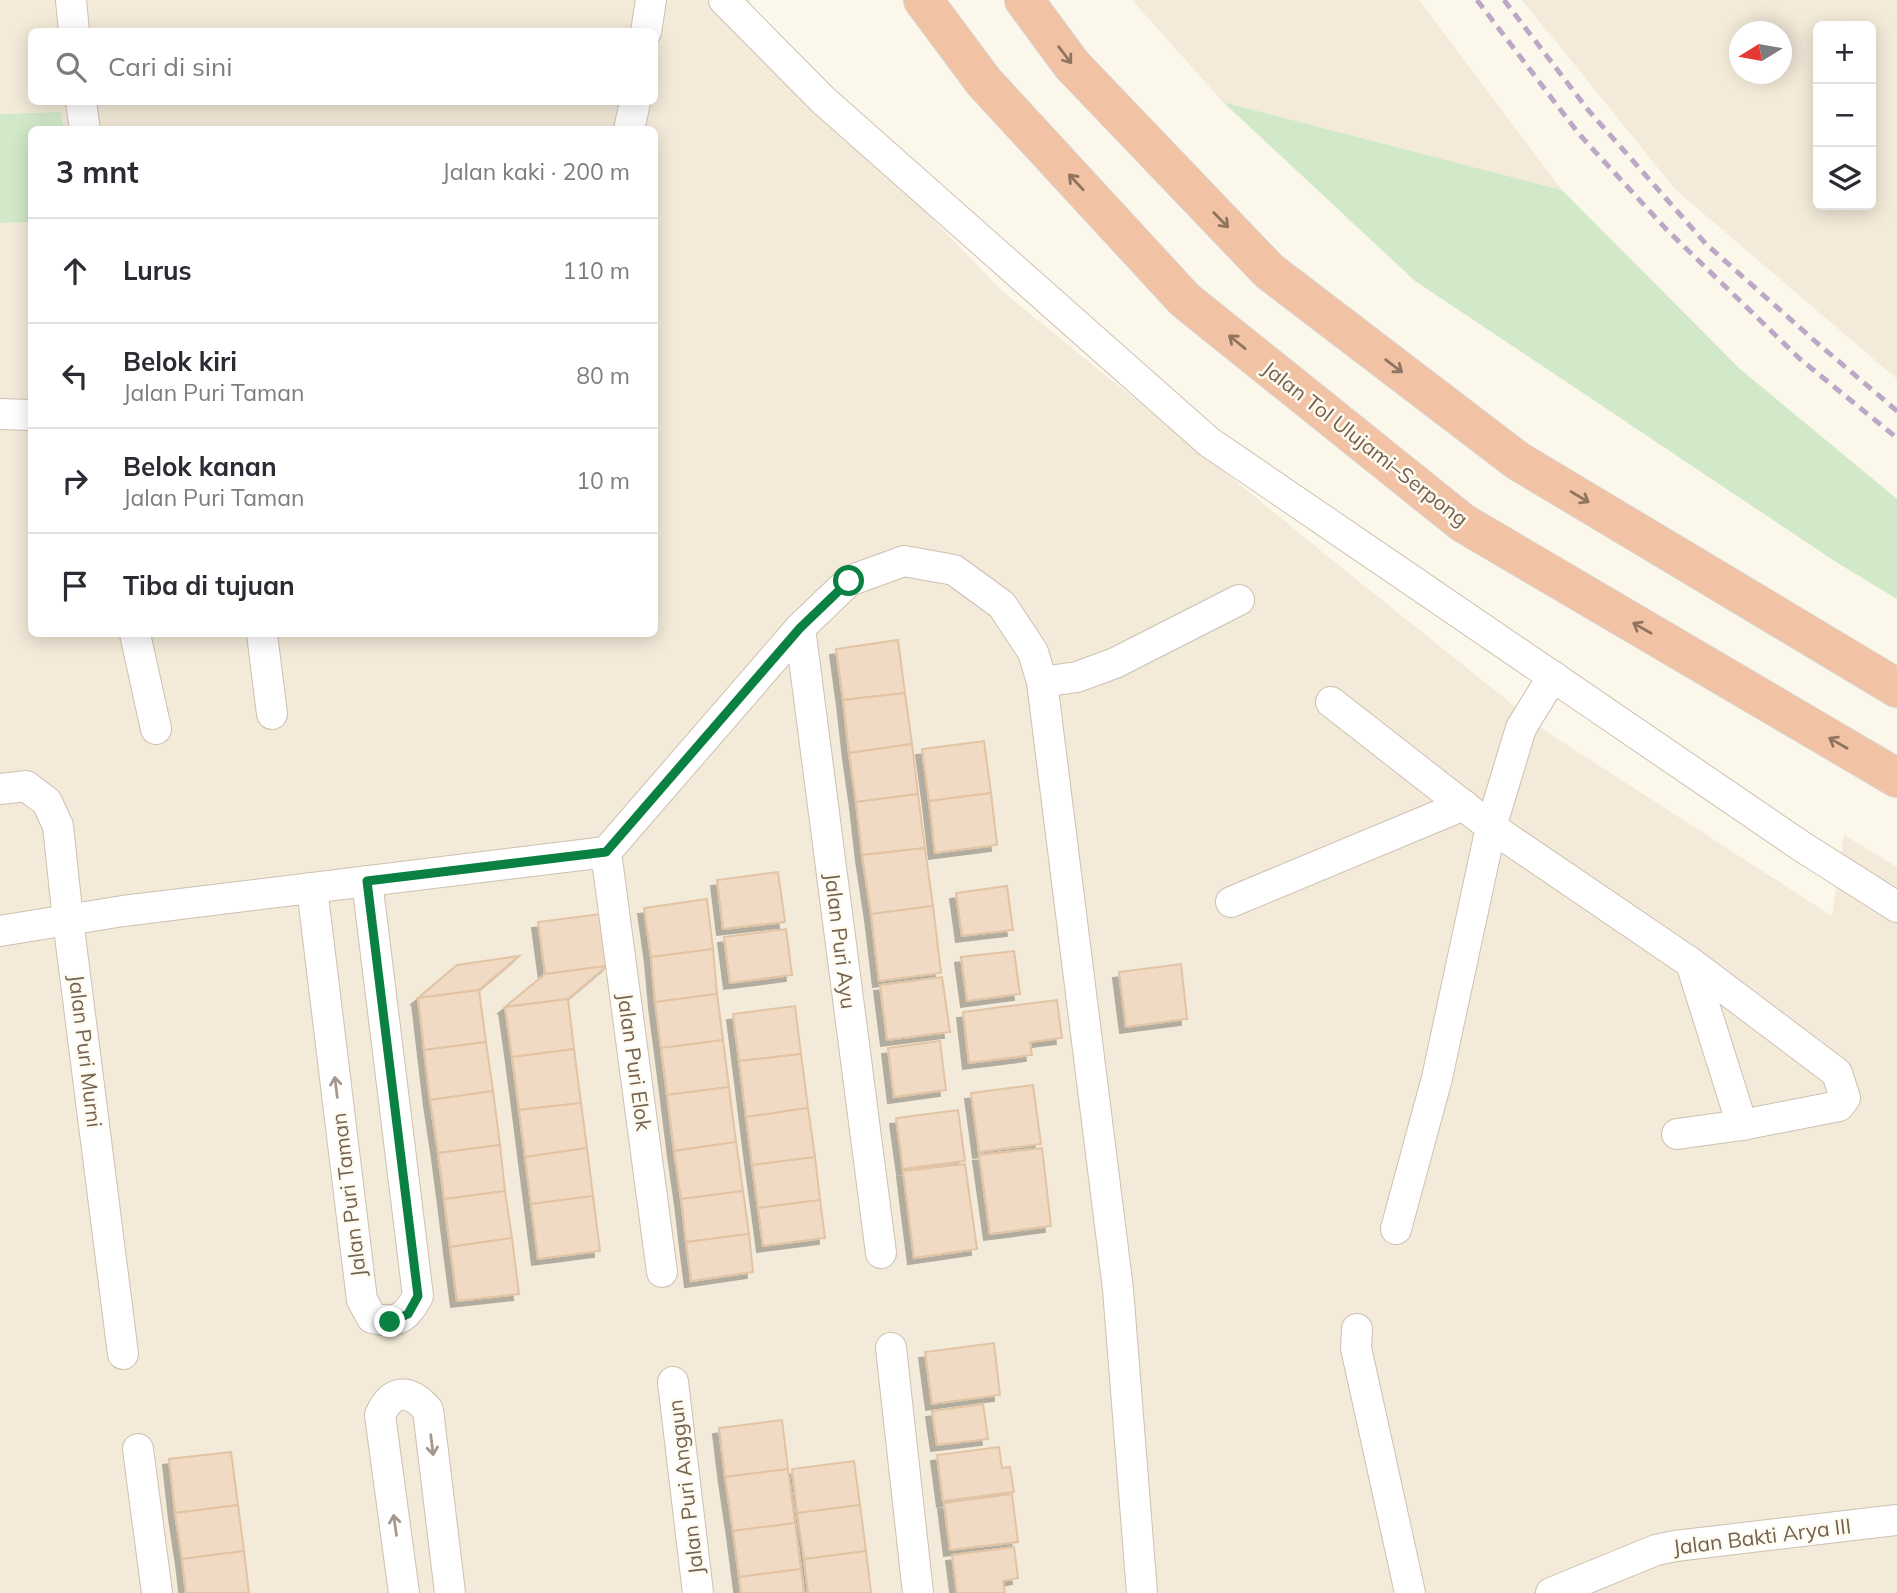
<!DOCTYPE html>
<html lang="id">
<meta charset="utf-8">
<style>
body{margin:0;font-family:Mulish,sans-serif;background:#f7f7f7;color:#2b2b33}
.controls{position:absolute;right:21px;top:21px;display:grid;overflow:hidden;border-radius:10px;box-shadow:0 4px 18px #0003}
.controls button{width:63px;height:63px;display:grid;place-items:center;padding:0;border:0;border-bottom:2px solid #e1e1e2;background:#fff;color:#2b2b33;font:35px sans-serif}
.compass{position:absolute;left:1729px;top:21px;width:63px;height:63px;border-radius:50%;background:#fff;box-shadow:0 4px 18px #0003;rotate:259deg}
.stop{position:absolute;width:21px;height:21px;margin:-16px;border:5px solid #0b8043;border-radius:50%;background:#fff}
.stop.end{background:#0b8043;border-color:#fff;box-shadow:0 2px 7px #0008}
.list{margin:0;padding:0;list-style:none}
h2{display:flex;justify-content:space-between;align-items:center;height:91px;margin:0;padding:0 28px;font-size:30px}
h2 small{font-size:23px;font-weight:400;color:#7c7c81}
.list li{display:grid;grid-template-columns:46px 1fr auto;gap:21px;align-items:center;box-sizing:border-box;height:105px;padding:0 28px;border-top:2px solid #e1e1e2}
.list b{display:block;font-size:26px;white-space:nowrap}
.list p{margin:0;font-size:23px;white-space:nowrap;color:#7c7c81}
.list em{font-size:23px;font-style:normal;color:#7c7c81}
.icon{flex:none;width:38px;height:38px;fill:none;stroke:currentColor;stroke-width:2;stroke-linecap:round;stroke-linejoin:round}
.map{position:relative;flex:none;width:1897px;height:1593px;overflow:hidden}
.search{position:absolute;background:#fff;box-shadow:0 4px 18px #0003;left:28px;top:28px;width:630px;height:77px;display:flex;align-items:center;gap:18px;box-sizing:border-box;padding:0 24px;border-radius:10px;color:#7c7c81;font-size:26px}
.panel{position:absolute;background:#fff;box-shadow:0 4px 18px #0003;left:28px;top:126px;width:630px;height:511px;border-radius:10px}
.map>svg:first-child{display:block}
.residential{fill:#f3ead9;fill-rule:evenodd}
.green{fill:#d2e9c9}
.building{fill:#f0dac3;stroke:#e2c3a4;stroke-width:2;filter:url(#shadow)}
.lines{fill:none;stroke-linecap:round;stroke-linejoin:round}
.minor-casing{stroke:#cec0b0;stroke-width:32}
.motorway-casing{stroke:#d9d3cd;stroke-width:40}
.minor{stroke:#fff;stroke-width:30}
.motorway{stroke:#f2c2a5;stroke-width:38}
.rail{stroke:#bca8c6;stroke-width:5;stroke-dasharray:10 7;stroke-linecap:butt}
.oneway{stroke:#8f745f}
.oneway2{stroke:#a6988c}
.route{stroke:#0b8043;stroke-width:9}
.labels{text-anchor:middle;stroke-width:5;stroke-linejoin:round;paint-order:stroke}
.street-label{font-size:21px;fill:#76614e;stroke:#fefbf1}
</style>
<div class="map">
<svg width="1897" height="1593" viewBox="0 0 1897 1593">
<defs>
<filter id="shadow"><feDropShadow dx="-6" dy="6" stdDeviation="0" flood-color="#0004"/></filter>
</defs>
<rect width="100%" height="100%" fill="#fcf7eb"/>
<g class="residential">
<path d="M0,0H750L745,25L1002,291L1346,571L1544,730L1832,916L1844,835L1897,867V1593H0V223L31,222L32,634H654V130L64,129L59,112L0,114ZM32,32H654V102H32Z"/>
<polygon points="1132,0 1419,0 1562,190 1223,102"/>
<path d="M1522,0H1897V379L1676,190ZM1871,26V205H1818V26ZM1740,32H1782V74H1740Z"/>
</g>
<g class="green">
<polygon points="1223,102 1562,190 1740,369 1897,499 1897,599 1836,562 1415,281"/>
<polygon points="60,112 64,129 32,130 31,222 0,223 0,114"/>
</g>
<g class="building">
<polygon points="898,640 905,693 843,700 836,649"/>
<polygon points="905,693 912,744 849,753 843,700"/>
<polygon points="984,741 991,793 929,801 922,749"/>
<polygon points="912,744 918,794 856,802 849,753"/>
<polygon points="991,793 997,845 935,853 929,801"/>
<polygon points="918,794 925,848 862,855 856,802"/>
<polygon points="925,848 933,906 871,914 862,855"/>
<polygon points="778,872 785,922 723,929 717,880"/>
<polygon points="1007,886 1013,930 962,936 956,893"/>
<polygon points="707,899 713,949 651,957 644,908"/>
<polygon points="933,906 941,973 879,981 871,914"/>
<polygon points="600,914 607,966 545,974 538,922"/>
<polygon points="786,929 792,975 730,983 724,937"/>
<polygon points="713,949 717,994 655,1002 651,957"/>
<polygon points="1014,951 1020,994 967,1001 961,957"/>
<polygon points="519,956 479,990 418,998 457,965"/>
<polygon points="1181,964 1187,1019 1126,1027 1119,972"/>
<polygon points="607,966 568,999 505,1007 545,974"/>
<polygon points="942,977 950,1032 887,1040 880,985"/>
<polygon points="479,990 486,1042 424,1050 418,998"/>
<polygon points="717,994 723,1040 661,1048 655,1002"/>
<polygon points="568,999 574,1049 512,1057 505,1007"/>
<polygon points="1057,1000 1062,1038 1030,1042 1032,1055 969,1063 963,1012"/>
<polygon points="795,1006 801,1054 739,1061 733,1014"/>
<polygon points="723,1040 729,1087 667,1095 661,1048"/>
<polygon points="940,1041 946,1090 894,1097 888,1048"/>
<polygon points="486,1042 493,1091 430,1100 424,1050"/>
<polygon points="574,1049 581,1103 519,1110 512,1057"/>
<polygon points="801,1054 808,1108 746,1117 739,1061"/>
<polygon points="1033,1085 1041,1144 979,1152 971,1093"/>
<polygon points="729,1087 736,1142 674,1151 667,1095"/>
<polygon points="493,1091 500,1145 438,1153 430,1100"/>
<polygon points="581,1103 587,1148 525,1157 519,1110"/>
<polygon points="808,1108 815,1157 752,1165 746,1117"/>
<polygon points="958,1110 965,1161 903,1169 896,1118"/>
<polygon points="736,1142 743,1191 681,1199 674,1151"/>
<polygon points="500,1145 505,1191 444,1199 438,1153"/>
<polygon points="587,1148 593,1196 531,1204 525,1157"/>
<polygon points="1042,1148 1051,1226 990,1234 979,1155"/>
<polygon points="815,1157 820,1200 758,1208 752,1165"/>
<polygon points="965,1164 977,1249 914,1258 903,1171"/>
<polygon points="505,1191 512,1238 450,1247 444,1199"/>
<polygon points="743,1191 749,1234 686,1242 681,1199"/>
<polygon points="593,1196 600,1251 538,1259 531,1204"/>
<polygon points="820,1200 825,1238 763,1246 758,1208"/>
<polygon points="749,1234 753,1272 691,1281 686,1242"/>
<polygon points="512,1238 519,1294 457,1301 450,1247"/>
<polygon points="994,1343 1000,1395 932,1404 925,1352"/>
<polygon points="983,1404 988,1439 937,1445 932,1411"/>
<polygon points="782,1420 788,1469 725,1477 719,1428"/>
<polygon points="999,1447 1002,1468 1010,1467 1014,1492 943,1501 937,1455"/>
<polygon points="231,1452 238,1505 175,1513 169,1459"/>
<polygon points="854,1461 860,1505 797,1513 792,1469"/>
<polygon points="788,1469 795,1523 733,1531 725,1477"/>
<polygon points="1012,1494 1018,1542 950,1550 944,1503"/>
<polygon points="238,1505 244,1551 182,1559 175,1513"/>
<polygon points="860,1505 866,1551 804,1559 797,1513"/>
<polygon points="795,1523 801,1569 739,1577 733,1531"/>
<polygon points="1014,1547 1018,1578 1003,1581 1005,1593 957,1593 952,1555"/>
<polygon points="244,1551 249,1593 186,1593 182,1559"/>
<polygon points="866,1551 871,1593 808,1593 804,1559"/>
<polygon points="801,1569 804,1593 741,1593 739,1577"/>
</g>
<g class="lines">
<defs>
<g id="minor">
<polyline points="71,0 74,32"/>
<polyline points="724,0 823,100 1209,442 1801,846 1897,907"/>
<polyline points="646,32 651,0"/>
<polyline points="81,102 85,130"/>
<polyline points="629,130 635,102"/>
<polyline points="0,414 32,415"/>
<polyline points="800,628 881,1253"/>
<polyline points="135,634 156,729"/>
<polyline points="262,634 272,714"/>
<polyline points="1042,682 1077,677 1115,663 1239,600"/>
<polyline points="1331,702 1491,827 1691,963 1837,1073 1845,1098 1839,1106 1742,1125 1677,1134"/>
<polyline points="0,789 26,786 47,802 58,826 68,920 123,1354"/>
<polyline points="606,852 662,1272"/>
<path d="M312,888L362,1300L372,1318C398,1324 405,1319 418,1296L367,881"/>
<polyline points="1231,902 1464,805"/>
<polyline points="0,931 123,911 606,852 800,628 849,581 904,561 954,570 1002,605 1033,652 1042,682 1118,1289 1142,1593"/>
<polyline points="1691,963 1742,1125"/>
<polyline points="1396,1229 1437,1078 1491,827 1521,728 1553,676"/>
<polyline points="1357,1329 1356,1348 1410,1593"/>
<polyline points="891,1348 918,1593"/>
<polyline points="673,1382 698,1593"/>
<polyline points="138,1449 157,1593"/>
<path d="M404,1593L380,1415C392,1388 410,1389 428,1410L450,1593"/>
<polyline points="1551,1593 1656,1550 1675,1546 1897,1520"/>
</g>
<g id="motorway">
<polyline points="923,0 984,82 1185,300 1463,523 1897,778"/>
<polyline points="1024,0 1072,65 1269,271 1518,461 1897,688"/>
</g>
</defs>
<use href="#minor" class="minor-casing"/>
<use href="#motorway" class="motorway-casing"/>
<use href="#minor" class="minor"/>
<use href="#motorway" class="motorway"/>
<g class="rail">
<polyline points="1477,0 1579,134 1667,230 1800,359 1897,438"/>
<polyline points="1504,0 1589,111 1706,244 1816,342 1897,411"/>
</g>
</g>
<defs><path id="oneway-shaft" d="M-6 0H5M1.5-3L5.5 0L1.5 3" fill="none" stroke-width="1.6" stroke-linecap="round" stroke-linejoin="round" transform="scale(1.75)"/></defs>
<g class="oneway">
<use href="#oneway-shaft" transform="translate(1065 55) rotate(53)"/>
<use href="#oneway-shaft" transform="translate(1076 182) rotate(-133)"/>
<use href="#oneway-shaft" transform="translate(1221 220) rotate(46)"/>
<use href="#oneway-shaft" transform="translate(1237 342) rotate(-141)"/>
<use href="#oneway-shaft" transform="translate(1394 366) rotate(37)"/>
<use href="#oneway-shaft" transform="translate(1580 497) rotate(31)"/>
<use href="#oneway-shaft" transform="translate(1642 628) rotate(-150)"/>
<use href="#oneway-shaft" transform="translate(1838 743) rotate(-150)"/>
</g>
<g class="oneway2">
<use href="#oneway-shaft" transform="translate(336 1087) rotate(-97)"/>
<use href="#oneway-shaft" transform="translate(432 1445) rotate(83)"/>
<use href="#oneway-shaft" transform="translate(395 1525) rotate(-98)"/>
</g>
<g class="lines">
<polyline class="route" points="390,1322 408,1314 418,1296 367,881 606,852 800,628 849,581"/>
</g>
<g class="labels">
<g class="street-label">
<text transform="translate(1365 444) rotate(38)" y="7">Jalan Tol Ulujami–Serpong</text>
<text transform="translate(840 941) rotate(83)" y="7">Jalan Puri Ayu</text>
<text transform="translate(85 1051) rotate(83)" y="7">Jalan Puri Murni</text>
<text transform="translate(634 1062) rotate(82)" y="7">Jalan Puri Elok</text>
<text transform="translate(349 1195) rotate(-97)" y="7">Jalan Puri Taman</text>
<text transform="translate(686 1487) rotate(-97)" y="7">Jalan Puri Anggun</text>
<text transform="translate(1762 1537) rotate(-7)" y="7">Jalan Bakti Arya III</text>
</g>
</g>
</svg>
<div class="controls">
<button>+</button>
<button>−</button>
<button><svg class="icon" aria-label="layers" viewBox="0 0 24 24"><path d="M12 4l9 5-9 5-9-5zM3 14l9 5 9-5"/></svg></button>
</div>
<svg class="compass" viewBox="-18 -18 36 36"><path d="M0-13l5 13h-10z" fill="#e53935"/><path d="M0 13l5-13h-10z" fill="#7c7c81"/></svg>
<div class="stop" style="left:849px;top:581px"></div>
<div class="stop end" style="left:390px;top:1322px"></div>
<div class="search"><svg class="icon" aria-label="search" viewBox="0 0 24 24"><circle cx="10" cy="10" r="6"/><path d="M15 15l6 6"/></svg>Cari di sini</div>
<section class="panel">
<h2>3 mnt<small>Jalan kaki · 200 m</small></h2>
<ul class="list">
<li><svg class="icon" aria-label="ahead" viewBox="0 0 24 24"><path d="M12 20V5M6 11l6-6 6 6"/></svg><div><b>Lurus</b></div><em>110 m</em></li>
<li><svg class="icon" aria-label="left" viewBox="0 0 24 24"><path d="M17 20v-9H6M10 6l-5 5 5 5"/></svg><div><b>Belok kiri</b><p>Jalan Puri Taman</p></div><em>80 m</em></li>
<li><svg class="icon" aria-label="right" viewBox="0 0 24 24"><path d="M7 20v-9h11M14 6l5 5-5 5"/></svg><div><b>Belok kanan</b><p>Jalan Puri Taman</p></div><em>10 m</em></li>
<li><svg class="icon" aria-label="arrive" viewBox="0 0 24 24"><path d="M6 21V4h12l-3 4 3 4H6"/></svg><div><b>Tiba di tujuan</b></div></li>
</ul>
</section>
</div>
